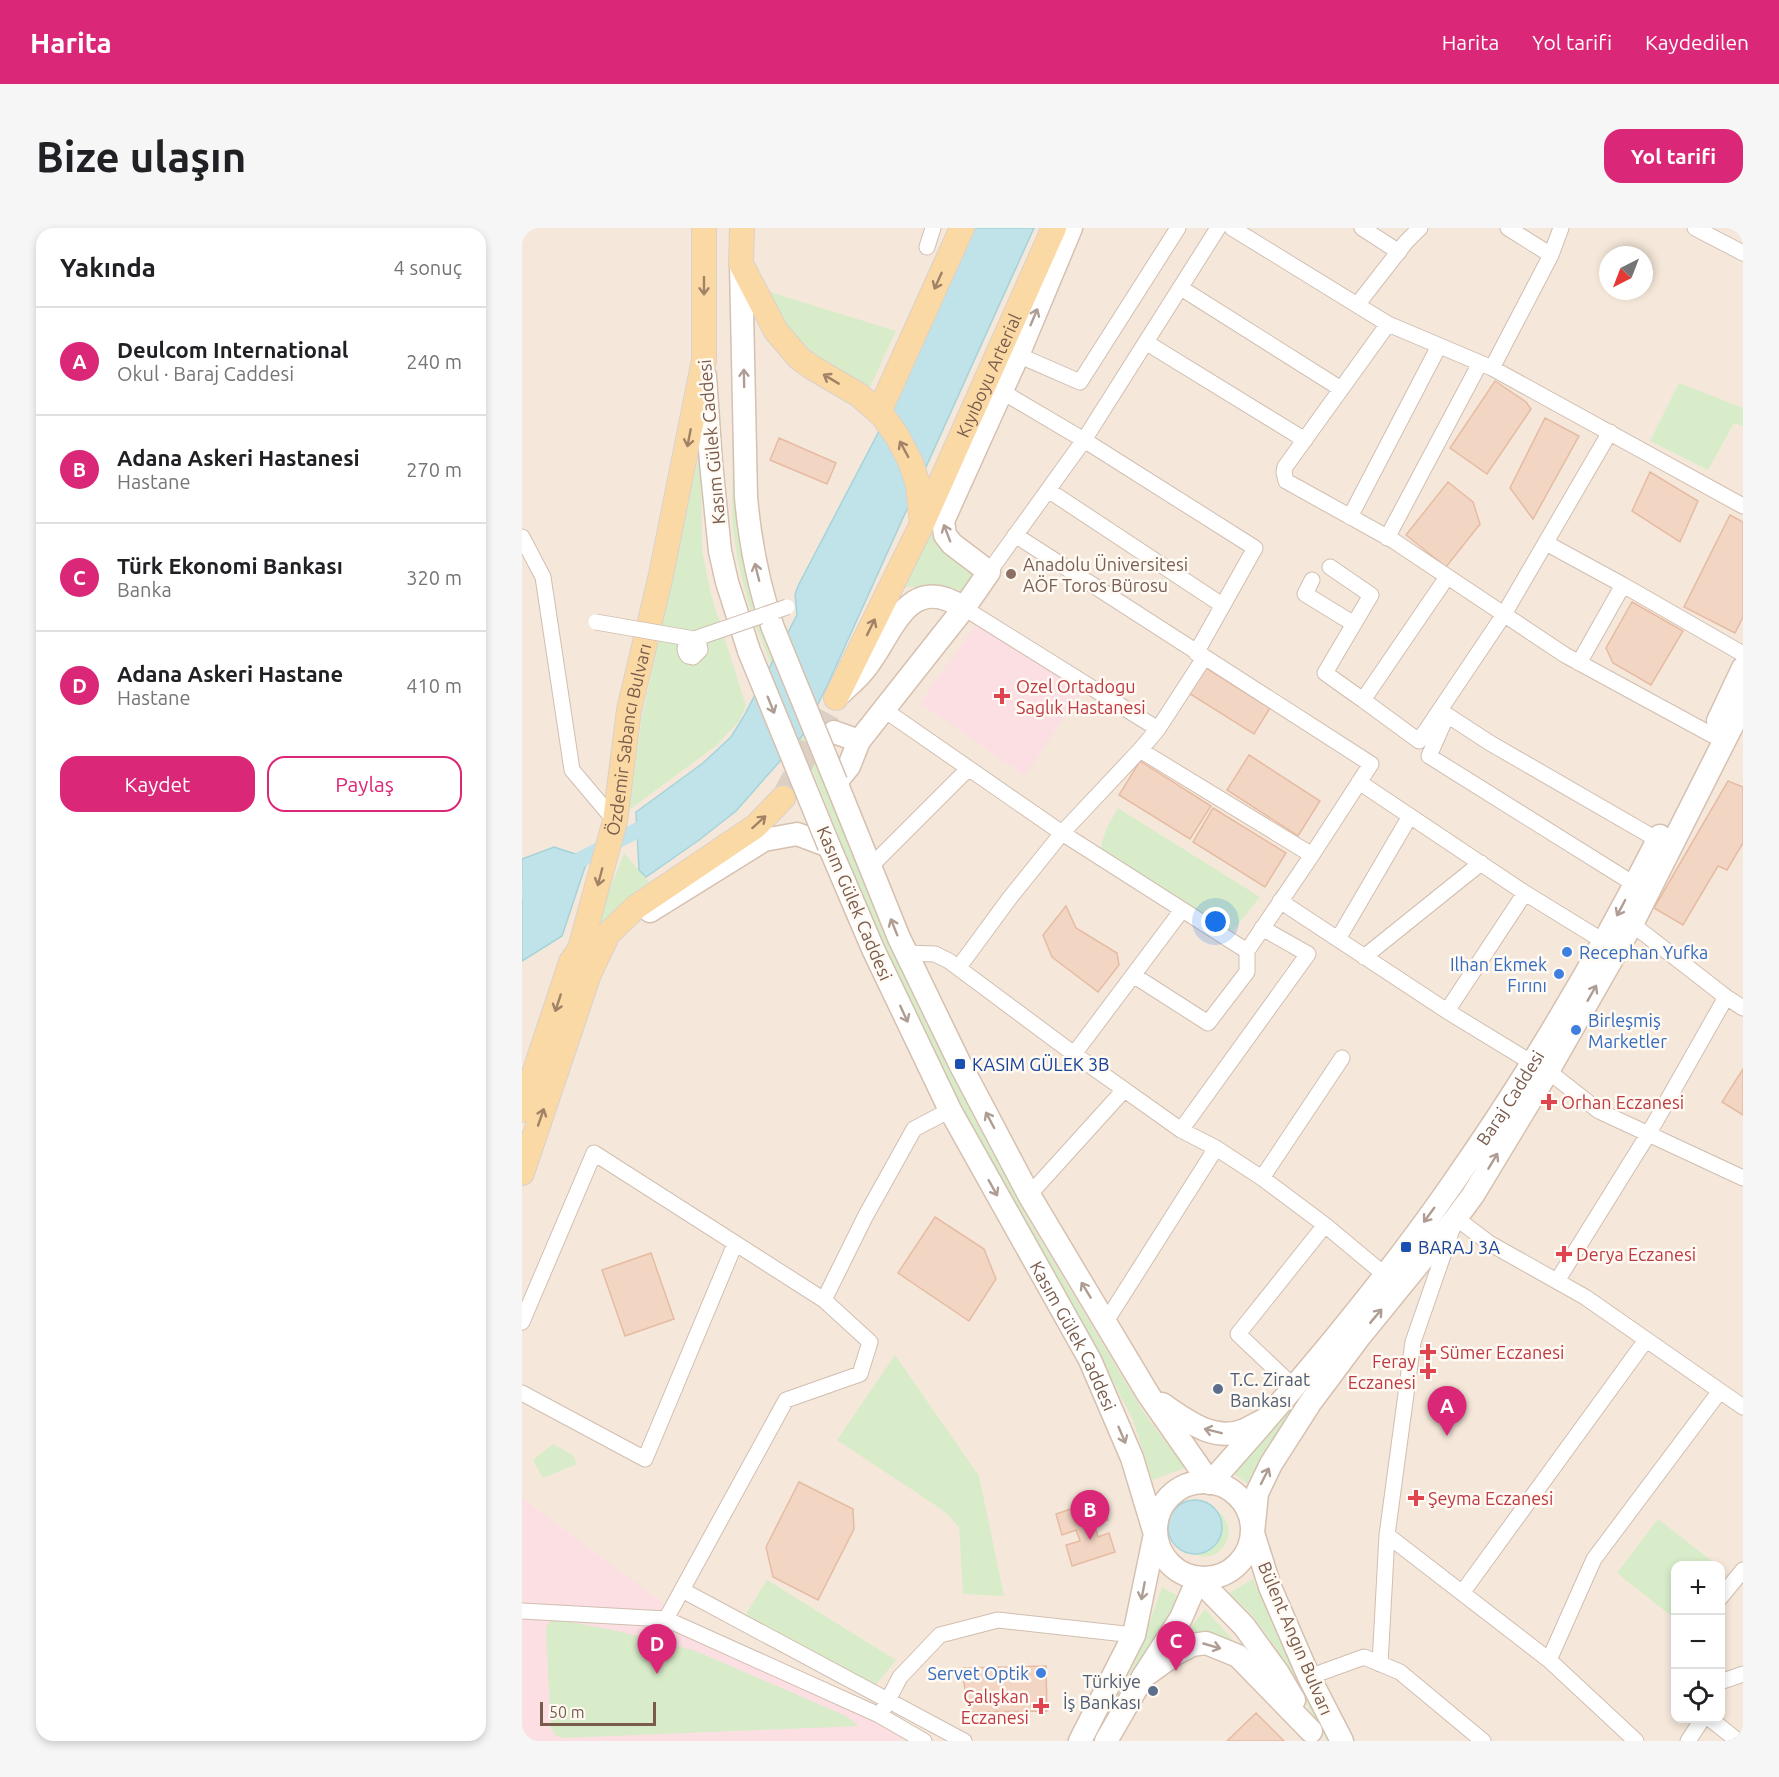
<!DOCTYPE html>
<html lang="tr">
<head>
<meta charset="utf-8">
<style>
	:root { --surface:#fff; --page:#f6f6f6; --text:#202124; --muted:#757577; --line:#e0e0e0; --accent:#db2777 }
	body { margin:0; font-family:Ubuntu,sans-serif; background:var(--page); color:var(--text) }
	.controls { position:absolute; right:18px; bottom:18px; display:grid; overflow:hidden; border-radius:12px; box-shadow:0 3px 9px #0003 }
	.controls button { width:54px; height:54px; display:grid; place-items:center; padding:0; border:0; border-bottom:2px solid var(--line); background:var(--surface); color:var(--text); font:30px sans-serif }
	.compass { position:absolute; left:1077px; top:18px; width:54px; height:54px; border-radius:50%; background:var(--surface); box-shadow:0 3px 9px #0003; rotate:222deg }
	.scale { position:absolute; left:18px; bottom:15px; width:116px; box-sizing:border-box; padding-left:6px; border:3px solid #7a5c4d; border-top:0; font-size:16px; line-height:21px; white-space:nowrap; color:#7a5c4d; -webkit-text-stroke:4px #fffaf3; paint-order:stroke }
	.you { position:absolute; left:694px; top:694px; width:21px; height:21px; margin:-15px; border:4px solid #fff; border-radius:50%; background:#1a73e8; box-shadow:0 0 0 9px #1a73e833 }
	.badge { display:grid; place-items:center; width:39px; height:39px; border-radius:50%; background:var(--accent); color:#fff; font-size:20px; font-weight:700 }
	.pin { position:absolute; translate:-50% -50px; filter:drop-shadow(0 2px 3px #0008) }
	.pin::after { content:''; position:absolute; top:32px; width:21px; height:18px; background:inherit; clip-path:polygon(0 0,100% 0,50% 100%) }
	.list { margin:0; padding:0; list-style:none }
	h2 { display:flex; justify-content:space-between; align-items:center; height:78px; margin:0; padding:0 24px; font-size:26px }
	h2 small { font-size:20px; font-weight:400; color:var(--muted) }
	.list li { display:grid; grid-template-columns:39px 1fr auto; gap:18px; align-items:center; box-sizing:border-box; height:108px; padding:0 24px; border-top:2px solid var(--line) }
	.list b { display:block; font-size:22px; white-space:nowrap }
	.list p { margin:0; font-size:20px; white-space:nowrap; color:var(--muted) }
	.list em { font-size:20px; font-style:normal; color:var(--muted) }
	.actions { display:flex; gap:12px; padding:18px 24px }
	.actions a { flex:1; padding:14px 0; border:2px solid var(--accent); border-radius:18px; text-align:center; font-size:21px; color:var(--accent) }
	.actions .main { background:var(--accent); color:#fff }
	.icon { flex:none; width:33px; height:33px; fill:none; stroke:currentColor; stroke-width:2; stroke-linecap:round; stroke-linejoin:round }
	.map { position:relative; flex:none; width:1221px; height:1513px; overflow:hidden; border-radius:18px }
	header { display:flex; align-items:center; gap:36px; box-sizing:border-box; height:84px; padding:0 30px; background:var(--accent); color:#fff }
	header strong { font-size:28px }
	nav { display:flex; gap:33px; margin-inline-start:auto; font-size:21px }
	.intro { display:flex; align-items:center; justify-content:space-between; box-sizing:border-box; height:144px; padding:0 36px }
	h1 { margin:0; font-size:42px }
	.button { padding:15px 27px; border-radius:18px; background:var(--accent); color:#fff; font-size:21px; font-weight:700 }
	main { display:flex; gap:36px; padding:0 36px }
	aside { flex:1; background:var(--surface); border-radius:18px; box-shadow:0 3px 9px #0003 }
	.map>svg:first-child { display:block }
	.residential { fill:#f5e8da; fill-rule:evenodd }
	.medical { fill:#fbdfe3 }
	.green { fill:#d8ecc9 }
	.water { fill:#bfe3e8; stroke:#a5d3da; stroke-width:1.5 }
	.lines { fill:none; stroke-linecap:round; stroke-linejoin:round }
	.canal { stroke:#bfe3e8; stroke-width:16 }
	.building { fill:#f3d5c3; stroke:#e6bba3; stroke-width:1.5 }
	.primary-tunnel { stroke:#dcd0c4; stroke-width:24; stroke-dasharray:24 12; stroke-linecap:butt }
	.street-casing { stroke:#d1beb0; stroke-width:17 }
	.secondary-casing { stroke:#d6c0b0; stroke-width:25 }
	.primary-casing { stroke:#dad1cd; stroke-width:26 }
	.street { stroke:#fff; stroke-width:15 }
	.secondary { stroke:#fff; stroke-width:22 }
	.primary { stroke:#fbd9a5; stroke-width:24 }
	.street-bridge-casing { stroke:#d1beb0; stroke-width:17; stroke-linecap:butt }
	.secondary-bridge-casing { stroke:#d6c0b0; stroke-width:25; stroke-linecap:butt }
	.street-bridge { stroke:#fff; stroke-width:15 }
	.secondary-bridge { stroke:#fff; stroke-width:22 }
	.oneway { stroke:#a18267 }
	.oneway2 { stroke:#af9d94 }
	.education-dot { fill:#8d6e63; stroke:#fffaf3; stroke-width:2 }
	.health-dot { fill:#e0444e; stroke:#fffaf3; stroke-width:2 }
	.shop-dot { fill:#3f7fe0; stroke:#fffaf3; stroke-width:2 }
	.transit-dot { fill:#1a4fb4; stroke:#fffaf3; stroke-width:2 }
	.service-dot { fill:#5c6f8a; stroke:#fffaf3; stroke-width:2 }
	.labels { text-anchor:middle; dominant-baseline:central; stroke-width:5; stroke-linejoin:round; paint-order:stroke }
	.street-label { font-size:18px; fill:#7a5c4d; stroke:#fffaf3 }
	.education-label { font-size:18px; fill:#785e54; stroke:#fffaf3; text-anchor:start }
	.health-label { font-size:18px; fill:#be3a42; stroke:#fffaf3; text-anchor:start }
	.shop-label { font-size:18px; fill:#366cbe; stroke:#fffaf3; text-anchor:start }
	.transit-label { font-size:18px; fill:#164399; stroke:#fffaf3; text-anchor:start }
	.service-label { font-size:18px; fill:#4e5e75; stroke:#fffaf3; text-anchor:start }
</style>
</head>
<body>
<header>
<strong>Harita</strong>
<nav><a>Harita</a><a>Yol tarifi</a><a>Kaydedilen</a></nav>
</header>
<div class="intro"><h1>Bize ulaşın</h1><a class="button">Yol tarifi</a></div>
<main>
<aside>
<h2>Yakında<small>4 sonuç</small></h2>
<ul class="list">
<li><span class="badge">A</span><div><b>Deulcom International</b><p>Okul · Baraj Caddesi</p></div><em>240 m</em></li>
<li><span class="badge">B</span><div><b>Adana Askeri Hastanesi</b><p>Hastane</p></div><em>270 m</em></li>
<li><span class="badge">C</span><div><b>Türk Ekonomi Bankası</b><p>Banka</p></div><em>320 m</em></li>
<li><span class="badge">D</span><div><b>Adana Askeri Hastane</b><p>Hastane</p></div><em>410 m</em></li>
</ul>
<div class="actions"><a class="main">Kaydet</a><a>Paylaş</a></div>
</aside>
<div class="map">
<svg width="1221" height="1513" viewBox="0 0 1221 1513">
	<rect width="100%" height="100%" fill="#fdf6ec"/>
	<path class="residential" d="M0 0H1221V1513H0ZM1086 27H1122V63H1086ZM1154 1338H1198V1490H1154Z"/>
	<path class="medical" d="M457 392 561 461 503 548 398 475Z
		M0 1270 160 1389 378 1502 379 1513H0Z"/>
	<path class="green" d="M212 0 215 299 226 357 243 407 354 686 399 785 459 903 506 991 622 1185 663 1240 630 1252 611 1192 571 1115 500 996 393 787 348 688 236 404C223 366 213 330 210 289Z
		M248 64 374 103 347 161 288 133 255 88Z
		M1157 155 1221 180V198L1212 195 1186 242 1128 213Z
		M179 218 180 322 189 367 224 478 217 493 195 517 107 582 120 488Z
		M407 300 414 314 454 339 441 364 425 359H379Z
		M1221 456V463L1177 552 1104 689 1001 868 902 1017 821 1118 750 1216 726 1256 711 1245 775 1175 819 1117 901 1016 927 979 999 866 1067 752 1130 636Z
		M596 580 738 669 709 705 579 623C579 608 589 593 596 580Z
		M102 625 127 654 93 681 77 706 72 702Z
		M373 1127 457 1248 482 1368 441 1366 437 1299 425 1286 416 1279 315 1212Z
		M31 1216 51 1227 55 1236 21 1250 11 1232Z
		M684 1278C729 1291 699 1349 663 1321Z
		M1136 1291 1195 1337 1154 1338 1153 1391 1095 1345Z
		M731 1351 760 1418 810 1513H805L754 1420 730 1387 707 1365Z
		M245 1352 374 1432 351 1460 224 1386Z
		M640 1359 661 1371 578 1510 573 1508 611 1438 621 1414Z
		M683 1381 721 1423 651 1421Z
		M30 1392H37L91 1402 174 1423 324 1488 337 1498 41 1510 33 1507 29 1500 24 1403 25 1397Z"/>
	<path class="water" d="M448 0H512L306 456 280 508 214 583 177 612 124 649 117 642 114 584 181 535 209 509 222 488 275 387 273 366 276 358 355 207Z
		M32 619 59 628 64 636 40 708 0 733V631Z
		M646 1299a27 27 0 1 1 54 0a27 27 0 1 1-54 0Z"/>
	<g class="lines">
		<path class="canal" d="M0 662 135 592"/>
	</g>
	<path class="building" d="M973 153 1004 174 1009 181 965 246 928 220Z
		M1023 190 1057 208 1011 291 988 260Z
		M257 210 314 235 305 256 248 232Z
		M1128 244 1176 273 1158 314 1110 283Z
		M926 254 951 274 958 296 924 339 884 307Z
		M1208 287 1221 294V389L1213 405 1162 379Z
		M1110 374 1161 403 1129 457 1091 435 1084 420Z
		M681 438 748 480 732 506 665 464Z
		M727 527 798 573 776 608 705 562Z
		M618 533 689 578 668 611 597 567Z
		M1206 553 1221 559V615L1205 642 1196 638 1161 697 1132 680Z
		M691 580 764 625 743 659 671 614Z
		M544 678 554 700 595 725 597 737 576 764 530 729 521 707Z
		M1221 841V887L1200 874Z
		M413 989 462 1021 474 1051 447 1093 376 1045Z
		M129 1025 152 1091 103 1108 80 1042Z
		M277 1254 331 1281 332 1301 296 1372 251 1349 244 1319Z
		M579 1271 586 1292 572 1296 576 1309 587 1305 593 1324 550 1338 544 1317 558 1313 554 1302 540 1307 534 1286Z
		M524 1438 525 1483 446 1484 440 1440Z
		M734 1485 762 1513H705Z"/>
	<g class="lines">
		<path class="primary-tunnel" d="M261 570 314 470"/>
		<g class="street-casing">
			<path id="street" d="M710 0 866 96 970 140 1221 278
				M840 0 877 24
				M986 0 1029 27
				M1173 0 1221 25
				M405 19 411 0
				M659 60 819 161
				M835 77 884 14 898 0
				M866 96 763 239 762 244 764 253 872 313 1043 427 1190 507
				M625 115 783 212
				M496 127 558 154 656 0
				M970 140 1029 27 1039 0
				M479 163 562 212 733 320 674 425
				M526 262 700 377
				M828 289 917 118
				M493 307 849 536 790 627 725 723V744L686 795 611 747
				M0 309 21 349 50 542 93 593
				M865 310 958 135
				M1024 315 1101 357 1221 426
				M808 339 849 367 803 445 841 472
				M467 344 562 212 696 0
				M925 349 841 472 897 513 981 388 1088 204
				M790 352 783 366 832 396
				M442 380 636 501
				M1057 435 1101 357
				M361 481 540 605 725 723
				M618 522 790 627
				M837 554 1003 665 1081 713
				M348 639 446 541
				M1112 656 907 528 925 487 968 515 1136 612
				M758 673 925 783 1010 835
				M1110 696 1204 769 1221 780
				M816 711 888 588
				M384 725 413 726 427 733 552 826 659 902 694 920 740 950 803 997 863 1047
				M842 729 959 635
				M437 739 487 671 540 605 618 522 636 501 682 430
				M925 783 1003 665
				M552 826 660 682
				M1026 843 1077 883 1221 950
				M659 902 786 726 740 700
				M740 950 820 830
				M507 967 602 862
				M1035 1053 1127 905 1204 769
				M0 1094 72 925 302 1072
				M583 1095 694 920
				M772 1159 716 1106 803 997
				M0 1165 123 1231 213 1016
				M865 1307 1027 1432 1114 1513
				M160 1362 442 1513
				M940 1365 1124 1112
				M1198 1370 1221 1342
				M0 1383 144 1391 357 1487 402 1513
				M144 1391 264 1172 338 1146 348 1114 302 1072 343 989 392 901 428 882
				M1027 1432 1072 1331 1198 1163
				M858 1436 865 1307 891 1114 934 990 967 1015 1063 1069 1221 1179
				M787 1449 842 1429 878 1444 961 1513
				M1198 1454 1221 1446
				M362 1480 378 1449 418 1407 476 1392 612 1407
				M1187 1490 1216 1513
				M1166 1513 1181 1490"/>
		</g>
		<g class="secondary-casing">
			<g id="secondary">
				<path d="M549 0 496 127 421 293 423 307 430 316 467 344 442 380 337 513 327 538 314 554 377 710 438 836 507 967 626 1166 688 1255"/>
				<path d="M219 36 224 269C228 315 236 356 251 400"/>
				<path d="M183 148 189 235 198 323 205 354 227 423"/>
				<path d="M319 465C327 457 336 450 342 442 371 407 384 342 442 380"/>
				<path d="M1196 493 1221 440"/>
				<path d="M312 504 337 513"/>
				<path id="s1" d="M128 683 242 612 275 606 307 618 351 721 428 882 568 1132 610 1230 633 1306 612 1407 558 1513"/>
				<path d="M640 1176C664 1192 692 1215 723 1202 729 1199 734 1196 740 1193"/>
				<circle cx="682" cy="1302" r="48"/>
				<path id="s2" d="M688 1255C773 1160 859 1059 931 955 1008 845 1077 728 1138 608"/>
				<path d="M676 1351 722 1398 756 1445 772 1472"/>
				<path d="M621 1449 653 1426 670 1417 684 1415 716 1428 789 1503"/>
				<path d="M584 1513 621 1449 659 1390 676 1351"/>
				<path d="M820 1513 787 1449 748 1359 731 1305 735 1265 749 1236 788 1175 838 1108 934 990 951 967 1026 843 1110 696 1221 476"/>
			</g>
		</g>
		<g class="primary-casing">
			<g id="primary">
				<path d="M220 0 219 36 254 103 277 130 291 140 337 167 361 188 375 208 389 235 396 257 400 296"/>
				<path d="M357 184 440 0"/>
				<path id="s3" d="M314 470 400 296 532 0"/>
				<path id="s4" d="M0 882 49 734 58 721 93 593 107 482 139 347 182 132V0"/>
				<path d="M0 945 67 746 86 706 114 679 234 598 261 570"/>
			</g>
		</g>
		<use href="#street" class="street"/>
		<use href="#secondary" class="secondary"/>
		<use href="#primary" class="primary"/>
		<g class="street-bridge-casing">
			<path id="street-bridge" d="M74 394 172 411 177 417 178 422 171 429 166 428C160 420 164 414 172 411L265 379"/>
		</g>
		<g class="secondary-bridge-casing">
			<path id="secondary-bridge" d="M251 400 314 554
				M227 423 307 618"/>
		</g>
		<use href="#street-bridge" class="street-bridge"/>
		<use href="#secondary-bridge" class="secondary-bridge"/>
	</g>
	<defs><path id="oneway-shaft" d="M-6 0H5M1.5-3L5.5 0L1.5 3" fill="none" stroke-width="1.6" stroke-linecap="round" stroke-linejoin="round" transform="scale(1.5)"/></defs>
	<g class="oneway">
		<use href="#oneway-shaft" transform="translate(416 53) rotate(114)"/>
		<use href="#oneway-shaft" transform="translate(182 58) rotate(90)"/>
		<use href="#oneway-shaft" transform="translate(309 151) rotate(-149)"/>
		<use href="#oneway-shaft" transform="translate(167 210) rotate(101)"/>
		<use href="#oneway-shaft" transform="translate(382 221) rotate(-118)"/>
		<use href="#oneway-shaft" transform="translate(349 399) rotate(-64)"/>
		<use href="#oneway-shaft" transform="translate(237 594) rotate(-42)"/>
		<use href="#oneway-shaft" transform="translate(78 649) rotate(105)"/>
		<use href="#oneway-shaft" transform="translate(36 775) rotate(108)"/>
		<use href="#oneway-shaft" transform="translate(19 889) rotate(-71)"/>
	</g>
	<g class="oneway2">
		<use href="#oneway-shaft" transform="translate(512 89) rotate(-67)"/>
		<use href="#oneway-shaft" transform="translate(222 150) rotate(-91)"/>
		<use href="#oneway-shaft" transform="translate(425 305) rotate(-111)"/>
		<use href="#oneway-shaft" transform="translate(235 344) rotate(-104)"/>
		<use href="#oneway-shaft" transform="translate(249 477) rotate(68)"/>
		<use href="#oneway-shaft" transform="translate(1099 680) rotate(118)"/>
		<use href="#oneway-shaft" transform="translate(372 699) rotate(-112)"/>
		<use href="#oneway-shaft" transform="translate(1070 765) rotate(-60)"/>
		<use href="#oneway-shaft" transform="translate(382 786) rotate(65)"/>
		<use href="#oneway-shaft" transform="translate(468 892) rotate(-118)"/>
		<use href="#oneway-shaft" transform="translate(971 933) rotate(-59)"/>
		<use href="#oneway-shaft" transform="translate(471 960) rotate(61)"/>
		<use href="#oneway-shaft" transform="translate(907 987) rotate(126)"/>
		<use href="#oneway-shaft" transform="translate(564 1062) rotate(-121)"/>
		<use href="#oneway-shaft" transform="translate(854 1088) rotate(-50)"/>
		<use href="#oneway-shaft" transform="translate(691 1203) rotate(-166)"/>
		<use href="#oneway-shaft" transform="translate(600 1207) rotate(67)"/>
		<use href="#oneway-shaft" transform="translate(743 1248) rotate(-63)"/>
		<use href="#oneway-shaft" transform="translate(621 1363) rotate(101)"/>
		<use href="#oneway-shaft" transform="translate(690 1418) rotate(16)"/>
	</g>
	<circle class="education-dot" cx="489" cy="346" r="6"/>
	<g class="health-dot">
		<path d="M477 459h6v6h6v6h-6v6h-6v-6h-6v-6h6z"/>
		<path d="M1024 865h6v6h6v6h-6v6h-6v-6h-6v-6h6z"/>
		<path d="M1039 1017h6v6h6v6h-6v6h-6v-6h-6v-6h6z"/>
		<path d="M903 1115h6v6h6v6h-6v6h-6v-6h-6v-6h6z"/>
		<path d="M903 1134h6v6h6v6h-6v6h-6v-6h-6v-6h6z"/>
		<path d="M891 1261h6v6h6v6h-6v6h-6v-6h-6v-6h6z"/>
		<path d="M516 1469h6v6h6v6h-6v6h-6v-6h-6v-6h6z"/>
	</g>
	<g class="shop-dot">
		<circle cx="1045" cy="724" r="6"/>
		<circle cx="1037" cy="746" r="6"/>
		<circle cx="1054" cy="802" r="6"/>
		<circle cx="519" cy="1445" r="6"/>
	</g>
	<g class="transit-dot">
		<rect x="432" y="830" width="12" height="12" rx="3"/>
		<rect x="878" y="1013" width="12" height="12" rx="3"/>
	</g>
	<g class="service-dot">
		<circle cx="696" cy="1161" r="6"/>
		<circle cx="631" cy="1463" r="6"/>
	</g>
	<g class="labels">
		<g class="street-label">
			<text stroke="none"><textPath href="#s3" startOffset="357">Kıyıboyu Arterial</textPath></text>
			<text transform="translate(189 214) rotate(-95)">Kasım Gülek Caddesi</text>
			<text stroke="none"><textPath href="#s4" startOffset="387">Özdemir Sabancı Bulvarı</textPath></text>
			<text transform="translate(333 675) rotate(67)">Kasım Gülek Caddesi</text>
			<text stroke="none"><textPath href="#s2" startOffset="489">Baraj Caddesi</textPath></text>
			<text stroke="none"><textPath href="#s1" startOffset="750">Kasım Gülek Caddesi</textPath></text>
			<text transform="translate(774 1410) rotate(67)">Bülent Angın Bulvarı</text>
		</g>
		<g class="education-label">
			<text x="501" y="336">Anadolu Üniversitesi<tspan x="501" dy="21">AÖF Toros Bürosu</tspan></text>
		</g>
		<g class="health-label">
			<text x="494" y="458">Ozel Ortadogu<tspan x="494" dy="21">Saglık Hastanesi</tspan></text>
			<text x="1039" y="874">Orhan Eczanesi</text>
			<text x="1054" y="1026">Derya Eczanesi</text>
			<text x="918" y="1124">Sümer Eczanesi</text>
			<text x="894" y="1133" text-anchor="end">Feray<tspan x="894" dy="21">Eczanesi</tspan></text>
			<text x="906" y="1270">Şeyma Eczanesi</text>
			<text x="507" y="1468" text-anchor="end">Çalışkan<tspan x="507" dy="21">Eczanesi</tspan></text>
		</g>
		<g class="shop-label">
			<text x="1057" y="724">Recephan Yufka</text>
			<text x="1025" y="736" text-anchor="end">Ilhan Ekmek<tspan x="1025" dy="21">Fırını</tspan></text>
			<text x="1066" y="792">Birleşmiş<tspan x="1066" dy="21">Marketler</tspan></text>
			<text x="507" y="1445" text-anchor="end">Servet Optik</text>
		</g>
		<g class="transit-label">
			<text x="450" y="836">KASIM GÜLEK 3B</text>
			<text x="896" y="1019">BARAJ 3A</text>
		</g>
		<g class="service-label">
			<text x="708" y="1151">T.C. Ziraat<tspan x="708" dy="21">Bankası</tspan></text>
			<text x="619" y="1453" text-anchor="end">Türkiye<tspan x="619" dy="21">İş Bankası</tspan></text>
		</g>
	</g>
</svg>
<div class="controls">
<button>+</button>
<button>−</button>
<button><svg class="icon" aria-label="locate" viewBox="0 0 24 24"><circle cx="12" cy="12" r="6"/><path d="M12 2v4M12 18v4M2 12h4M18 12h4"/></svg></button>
</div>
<svg class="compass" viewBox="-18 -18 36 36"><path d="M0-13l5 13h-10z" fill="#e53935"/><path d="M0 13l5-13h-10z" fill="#757577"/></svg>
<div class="scale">50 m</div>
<div class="you"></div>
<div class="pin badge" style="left:925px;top:1208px">A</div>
<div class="pin badge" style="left:568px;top:1312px">B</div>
<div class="pin badge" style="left:654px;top:1443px">C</div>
<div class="pin badge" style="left:135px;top:1446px">D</div>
</div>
</main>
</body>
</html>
